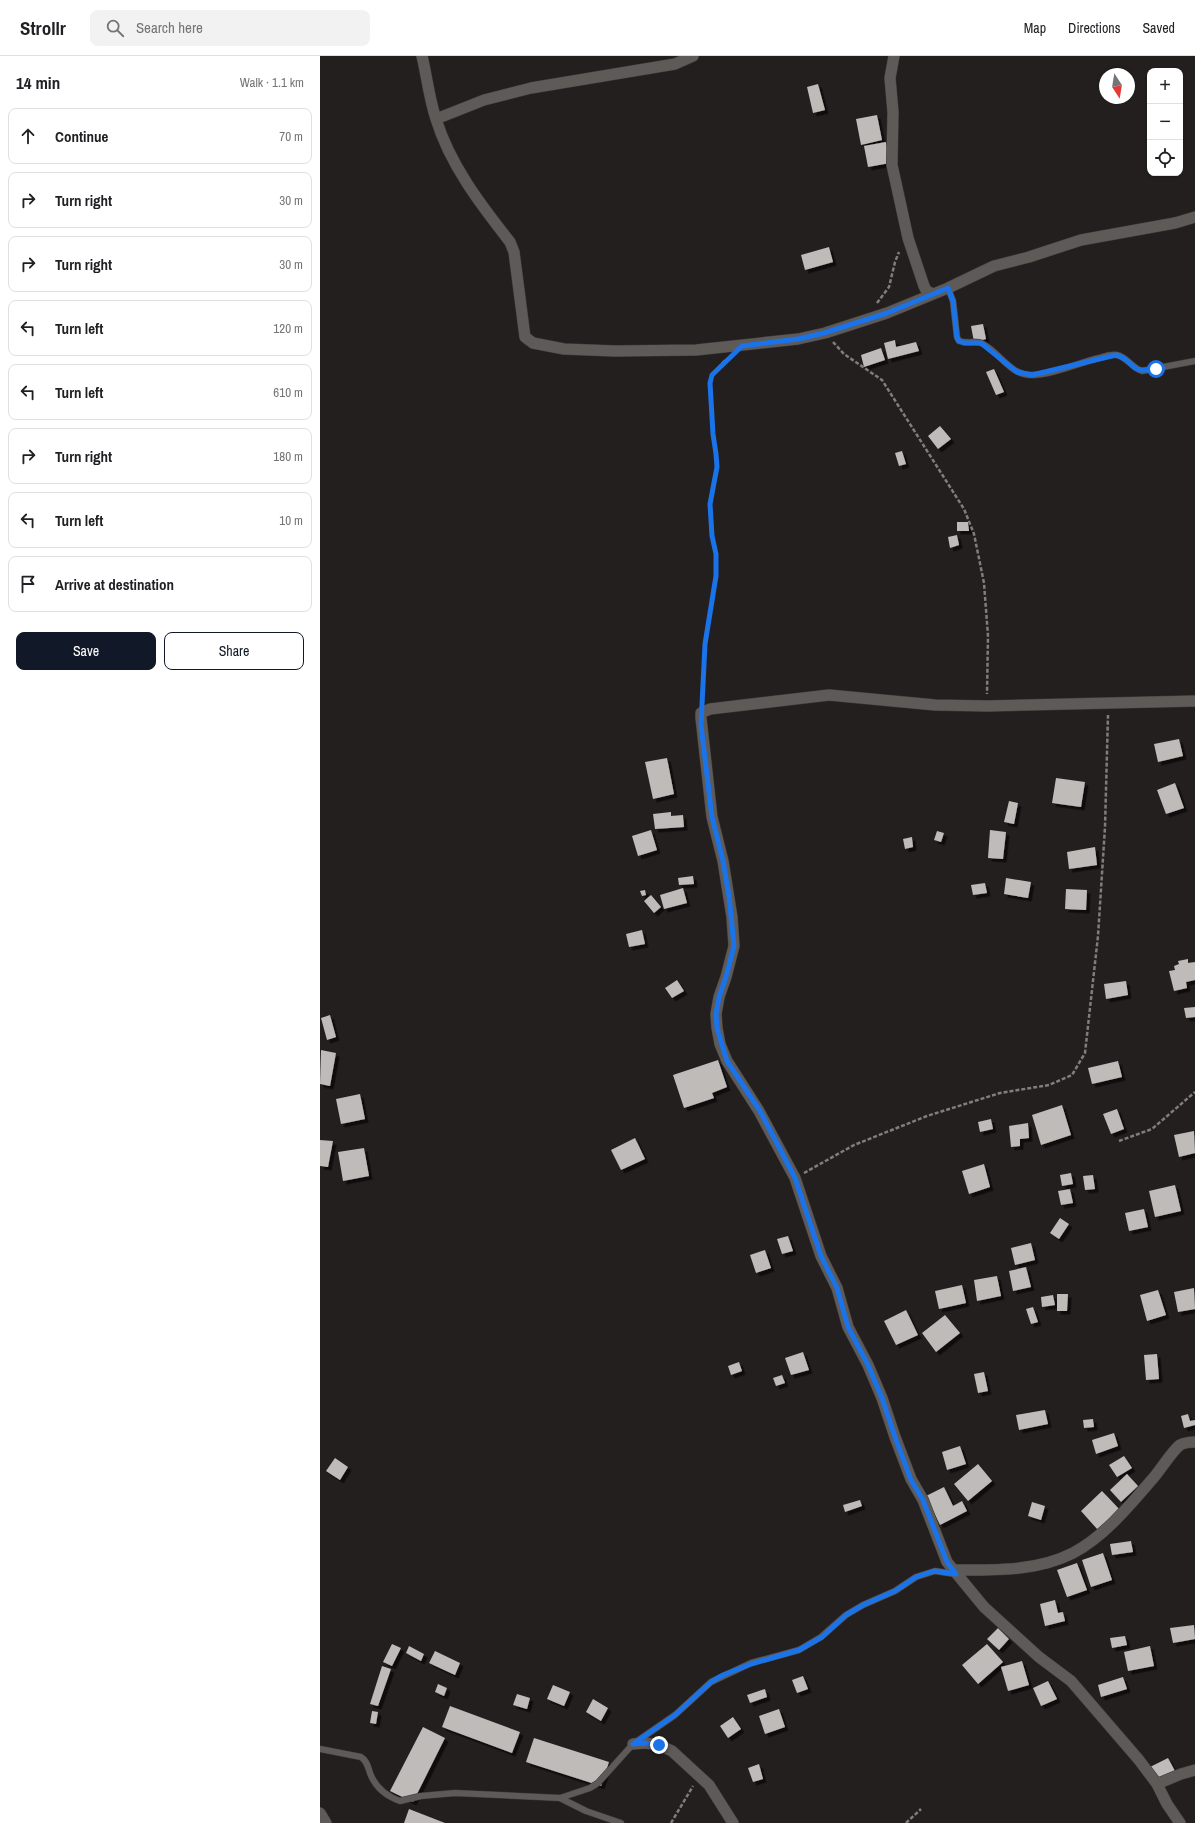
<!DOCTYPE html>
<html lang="en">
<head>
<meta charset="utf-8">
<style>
	:root { --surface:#fff; --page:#f2f2f2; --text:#202124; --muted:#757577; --line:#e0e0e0; --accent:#111827 }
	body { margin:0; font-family:"Archivo Narrow",sans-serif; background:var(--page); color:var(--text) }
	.controls { position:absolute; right:12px; top:12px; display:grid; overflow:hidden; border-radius:8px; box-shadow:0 1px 3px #0004 }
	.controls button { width:36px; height:36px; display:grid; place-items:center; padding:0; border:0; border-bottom:1px solid var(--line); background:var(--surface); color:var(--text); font:20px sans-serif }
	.compass { position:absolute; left:779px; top:12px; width:36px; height:36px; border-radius:50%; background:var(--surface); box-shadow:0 1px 3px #0004; rotate:168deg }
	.stop { position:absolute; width:12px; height:12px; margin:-9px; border:3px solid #1a73e8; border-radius:50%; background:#fff }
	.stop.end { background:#1a73e8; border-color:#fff; box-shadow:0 1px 4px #0008 }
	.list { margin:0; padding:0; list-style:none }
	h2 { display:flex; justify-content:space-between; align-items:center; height:52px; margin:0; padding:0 16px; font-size:17px }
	h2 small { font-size:13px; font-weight:400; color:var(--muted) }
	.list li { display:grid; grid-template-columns:26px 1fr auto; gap:12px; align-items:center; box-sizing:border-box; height:56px; margin:0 8px 8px; padding:0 8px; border:1px solid var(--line); border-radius:8px }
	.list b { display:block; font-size:15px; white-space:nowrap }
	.list em { font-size:13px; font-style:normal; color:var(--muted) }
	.actions { display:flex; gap:8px; padding:12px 16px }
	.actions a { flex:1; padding:9px 0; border:1px solid var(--accent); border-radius:8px; text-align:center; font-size:14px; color:var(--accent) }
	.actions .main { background:var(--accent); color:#fff }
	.icon { flex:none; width:22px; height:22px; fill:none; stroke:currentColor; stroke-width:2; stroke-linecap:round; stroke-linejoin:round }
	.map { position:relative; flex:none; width:875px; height:1767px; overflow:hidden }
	header { display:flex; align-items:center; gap:24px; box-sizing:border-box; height:56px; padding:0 20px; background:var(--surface); border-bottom:1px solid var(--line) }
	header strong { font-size:19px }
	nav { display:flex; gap:22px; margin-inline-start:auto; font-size:14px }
	.search { width:280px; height:36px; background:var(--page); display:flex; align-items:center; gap:10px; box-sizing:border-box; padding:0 14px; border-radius:8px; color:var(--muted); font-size:15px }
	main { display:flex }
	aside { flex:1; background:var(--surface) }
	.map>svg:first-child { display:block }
	.building { fill:#bfbbb9; filter:url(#shadow) }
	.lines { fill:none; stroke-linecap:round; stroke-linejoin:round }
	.service-casing { stroke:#3d3a39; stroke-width:7 }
	.minor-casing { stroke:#3d3a39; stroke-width:12 }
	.path { stroke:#807d7c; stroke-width:2.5; stroke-dasharray:4 2; stroke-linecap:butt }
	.service { stroke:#5e5a58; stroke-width:6 }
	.minor { stroke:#5e5a58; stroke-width:11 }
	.route { stroke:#1a73e8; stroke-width:5 }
</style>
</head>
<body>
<header>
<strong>Strollr</strong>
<div class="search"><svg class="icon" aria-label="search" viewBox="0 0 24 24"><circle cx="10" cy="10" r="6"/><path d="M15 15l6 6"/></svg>Search here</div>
<nav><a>Map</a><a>Directions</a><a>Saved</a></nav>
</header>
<main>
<aside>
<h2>14 min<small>Walk · 1.1 km</small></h2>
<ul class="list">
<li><svg class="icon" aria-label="ahead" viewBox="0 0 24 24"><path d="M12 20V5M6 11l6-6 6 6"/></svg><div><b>Continue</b></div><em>70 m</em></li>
<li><svg class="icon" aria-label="right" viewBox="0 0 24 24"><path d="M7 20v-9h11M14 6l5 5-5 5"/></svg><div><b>Turn right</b></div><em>30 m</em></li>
<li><svg class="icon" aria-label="right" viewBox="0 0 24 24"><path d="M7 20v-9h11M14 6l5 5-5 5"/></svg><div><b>Turn right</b></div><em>30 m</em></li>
<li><svg class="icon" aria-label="left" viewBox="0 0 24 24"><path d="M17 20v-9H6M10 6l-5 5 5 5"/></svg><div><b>Turn left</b></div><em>120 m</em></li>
<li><svg class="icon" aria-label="left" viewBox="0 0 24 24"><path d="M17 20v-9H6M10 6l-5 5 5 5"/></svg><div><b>Turn left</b></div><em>610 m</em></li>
<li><svg class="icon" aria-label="right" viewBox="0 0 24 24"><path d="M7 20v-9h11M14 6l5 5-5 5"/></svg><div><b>Turn right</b></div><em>180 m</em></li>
<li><svg class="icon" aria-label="left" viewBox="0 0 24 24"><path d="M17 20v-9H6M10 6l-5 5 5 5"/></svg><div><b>Turn left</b></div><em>10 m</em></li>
<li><svg class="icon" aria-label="arrive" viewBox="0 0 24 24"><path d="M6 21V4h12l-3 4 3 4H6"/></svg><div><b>Arrive at destination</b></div></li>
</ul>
<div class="actions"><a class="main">Save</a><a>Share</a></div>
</aside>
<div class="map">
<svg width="875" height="1767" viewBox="0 0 875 1767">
	<defs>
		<filter id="shadow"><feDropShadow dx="3.5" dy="3.5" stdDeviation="0" flood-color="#0009"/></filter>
	</defs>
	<rect width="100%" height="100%" fill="#231f1e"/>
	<path class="building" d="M498 28 505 54 493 57 487 31Z
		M557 59 562 84 541 89 536 63Z
		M566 86 570 107 548 111 544 90Z
		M509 191 513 206 485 214 481 199Z
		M663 268 666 283 654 286 651 270Z
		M575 284 576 291 596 286 599 295 568 303 564 287Z
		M561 292 565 304 544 311 541 299Z
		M674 313 684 336 676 339 666 316Z
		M620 370 631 383 618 393 608 380Z
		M582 395 586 408 579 410 575 397Z
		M637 466H648L649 475H637Z
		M637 479 639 489 630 492 628 481Z
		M859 683 863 700 838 706 834 688Z
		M347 702 354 738 333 743 325 706Z
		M736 722 765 726 761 751 732 747Z
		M855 727 864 752 846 758 837 734Z
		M689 745 698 747 694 768 684 766Z
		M351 756V760L363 759 364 771 335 773 333 758Z
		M331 774 337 794 318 800 312 780Z
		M670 774 686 776 683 803 668 802Z
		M617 775 624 777 621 786 614 784Z
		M592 781 593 791 585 793 583 783Z
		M775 791 777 809 749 813 747 796Z
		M373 820 374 828 359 829 358 822Z
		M686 822 711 826 708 842 684 838Z
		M665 827 667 837 653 839 651 829Z
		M363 832 367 847 344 853 340 839Z
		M746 833 767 834 766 854 745 853Z
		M325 834 326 839 322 840 320 835Z
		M331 839 341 851 334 857 324 845Z
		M322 874 325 888 309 891 306 878Z
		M868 903V907L875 906V924L866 926 867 932 854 935 849 915 855 914 854 910 859 908 858 905Z
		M357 924 364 935 352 942 345 932Z
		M806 925 808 939 786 943 784 928Z
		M875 951V961L866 962 864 952Z
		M10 959 16 981 7 984 1 962Z
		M1 994 16 997 10 1030 0 1028Z
		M398 1004 407 1031 392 1037 394 1042 364 1052 353 1019Z
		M798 1005 802 1021 772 1028 768 1012Z
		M40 1038 45 1063 21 1068 16 1043Z
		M742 1049 751 1079 721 1089 712 1059Z
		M797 1053 804 1073 791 1078 783 1058Z
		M671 1063 673 1073 660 1076 658 1066Z
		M708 1067 709 1082 700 1083V1090L691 1091 689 1070Z
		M874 1075 875 1097 859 1101 854 1079Z
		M315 1082 325 1103 301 1114 291 1094Z
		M0 1084 13 1085 8 1111 0 1110Z
		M44 1092 49 1120 23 1125 18 1096Z
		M664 1108 670 1131 649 1138 642 1115Z
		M751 1117 753 1128 742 1130 740 1119Z
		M773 1119 775 1133 765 1134 763 1120Z
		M855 1129 861 1155 835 1161 829 1135Z
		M750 1133 753 1147 741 1149 738 1135Z
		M824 1153 828 1171 809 1175 805 1157Z
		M740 1162 749 1168 739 1183 730 1177Z
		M468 1180 473 1195 462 1198 457 1183Z
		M711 1187 715 1204 695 1209 691 1192Z
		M445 1194 451 1212 436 1217 430 1199Z
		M706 1211 711 1231 693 1235 689 1215Z
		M677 1220 681 1240 657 1245 654 1224Z
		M642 1229 646 1247 619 1253 615 1235Z
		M874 1232 875 1253 858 1256 854 1236Z
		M838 1234 846 1259 827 1265 820 1239Z
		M737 1238H748L747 1255H737Z
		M733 1239 735 1249 722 1251 721 1241Z
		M713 1251 718 1266 711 1268 706 1253Z
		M586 1254 598 1279 576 1289 564 1265Z
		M625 1259 640 1277 616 1296 602 1277Z
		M483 1296 489 1314 471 1319 465 1302Z
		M837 1298 839 1323 826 1324 824 1299Z
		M419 1306 422 1315 411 1319 408 1310Z
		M664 1316 668 1335 658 1337 654 1318Z
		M462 1319 465 1327 456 1330 453 1322Z
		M725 1354 728 1368 699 1374 696 1359Z
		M868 1358 870 1365 875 1364V1369L864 1372 861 1360Z
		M773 1363 774 1371 764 1372 763 1364Z
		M794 1377 798 1390 776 1398 772 1384Z
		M640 1390 646 1408 627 1414 622 1396Z
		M804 1400 812 1412 797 1421 789 1409Z
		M15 1402 28 1411 20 1424 6 1415Z
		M658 1408 672 1425 648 1445 634 1428Z
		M807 1418 818 1430 801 1446 790 1434Z
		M624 1431 633 1450 642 1445 647 1455 620 1469 606 1440Z
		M782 1435 800 1454 778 1474 761 1455Z
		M540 1444 542 1450 525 1456 523 1449Z
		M712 1446 725 1450 721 1464 708 1460Z
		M811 1485 813 1496 792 1499 790 1488Z
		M783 1497 792 1524 771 1531 762 1504Z
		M757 1507 767 1534 747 1541 737 1514Z
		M735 1544 738 1557 743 1556 745 1565 725 1570 720 1548Z
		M874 1569 875 1583 853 1587 850 1572Z
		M678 1572 689 1583 679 1594 667 1583Z
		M805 1580 807 1589 792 1592 790 1582Z
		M72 1588 81 1592 72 1610 63 1606Z
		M667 1588 683 1606 658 1628 642 1609Z
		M89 1590 104 1598 101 1605 86 1597Z
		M830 1590 834 1610 808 1615 804 1596Z
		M115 1595 140 1607 135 1619 109 1607Z
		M702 1605 709 1629 688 1635 681 1611Z
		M62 1610 71 1613 58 1650 50 1648Z
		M483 1620 488 1633 477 1637 472 1624Z
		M803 1621 807 1633 781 1641 778 1629Z
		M728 1625 737 1643 721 1650 713 1632Z
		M118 1628 127 1632 124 1640 115 1636Z
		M233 1629 250 1636 244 1650 227 1643Z
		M445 1633 447 1641 430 1647 427 1639Z
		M197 1638 210 1642 207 1653 193 1649Z
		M273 1643 288 1652 281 1665 266 1656Z
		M130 1650 200 1676 192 1697 122 1671Z
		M459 1653 465 1671 445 1678 439 1660Z
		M52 1655 58 1656 56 1668 50 1667Z
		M413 1661 421 1673 408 1682 400 1670Z
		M103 1671 125 1682 93 1746 70 1735Z
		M214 1682 289 1706 281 1730 206 1706Z
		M848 1702 856 1717 838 1726 830 1711Z
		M439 1708 443 1723 433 1726 428 1712Z
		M89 1753 125 1767H84Z"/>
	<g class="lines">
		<g class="service-casing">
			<path id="service" d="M628 232 633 245 637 281 639 285C647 288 656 284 663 288 680 297 690 319 711 319 732 319 758 307 779 302 785 300 791 298 797 299 807 301 812 312 822 315L875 305
				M0 1693 41 1701C47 1705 48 1711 50 1717 55 1731 66 1740 80 1745L101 1740 135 1737 240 1742 270 1732 278 1727 313 1688 355 1659 391 1626 431 1607 479 1594 501 1581 526 1559 543 1549 575 1535 596 1521 615 1515 635 1518
				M240 1742 266 1755 301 1767"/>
		</g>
		<g class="minor-casing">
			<path id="minor" d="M102 0C107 21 109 42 116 63 130 109 161 149 190 186L194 196 205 281 213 287 244 293 295 295 376 294 478 283 505 277 567 257 628 232 674 210 709 201 761 184 855 167 875 161
				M574 0 570 22 573 56 572 109 588 182 604 230 606 234 612 238
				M116 63 164 44 211 32 355 8 373 0
				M633 1514C673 1514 716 1516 753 1497 785 1480 811 1448 835 1420 841 1413 853 1394 860 1389 864 1387 871 1386 875 1386
				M313 1688 325 1687 339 1689 352 1695 389 1729 413 1767
				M837 1728 861 1718 875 1714
				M0 1757 6 1767
				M860 1767 847 1748 837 1728 819 1704 751 1625 719 1601 664 1551 627 1506 603 1444 591 1423 575 1381 562 1342 548 1309 528 1271 517 1232 501 1200 475 1122 439 1055 407 1005 400 988 397 972 396 958 399 941 406 921 414 890 412 861 403 805 392 761 381 662V657L390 653 509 639 615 649 667 650 875 645"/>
		</g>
		<path class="path" d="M557 247 569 231 575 206 579 196
			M513 286 524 298 562 324 644 453 654 478 664 527 668 580 667 638
			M382 643 385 588 396 520V498L392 480 390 448 397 411 396 399 393 378 390 327 392 319 406 303
			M799 1085 832 1073 875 1036
			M484 1117 534 1089 607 1060 680 1037 729 1029 752 1019 765 997 778 880 785 771 788 659
			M351 1767 373 1730
			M586 1767 601 1753"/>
		<use href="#service" class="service"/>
		<use href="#minor" class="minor"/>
	</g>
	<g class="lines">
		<path class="route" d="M339 1689 324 1687 313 1688 355 1659 391 1626 403 1619 431 1608 479 1594 502 1581 526 1559 543 1549 575 1535 596 1521 614 1515 636 1518 627 1506 603 1444 591 1424 575 1381 562 1342 548 1309 528 1271 517 1232 501 1200 475 1122 440 1055 407 1005 397 972 396 958 399 941 406 921 414 890 409 840 403 805 392 761 381 669 385 588 396 520V498L392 480 390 448 397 411 396 398 393 378 390 327 392 319 422 290 478 283 504 277 567 257 628 232 633 245 637 282 639 285 644 287H661L697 316 712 319 796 299C817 305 806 318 836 313"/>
	</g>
</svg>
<div class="controls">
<button>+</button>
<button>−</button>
<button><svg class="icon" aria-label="locate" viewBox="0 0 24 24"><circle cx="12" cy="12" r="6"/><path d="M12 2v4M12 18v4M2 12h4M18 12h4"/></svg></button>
</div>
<svg class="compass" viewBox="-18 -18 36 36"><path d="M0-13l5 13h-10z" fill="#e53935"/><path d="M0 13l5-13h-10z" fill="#757577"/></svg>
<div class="stop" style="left:836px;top:313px"></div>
<div class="stop end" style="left:339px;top:1689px"></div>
</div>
</main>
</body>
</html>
